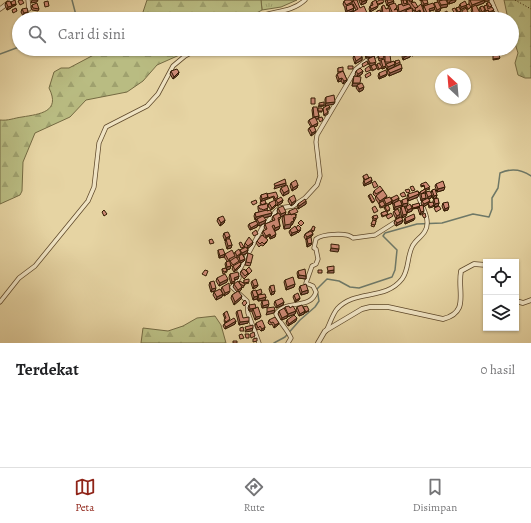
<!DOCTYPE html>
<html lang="id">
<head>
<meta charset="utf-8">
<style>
	:root { --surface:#fff; --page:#f6f6f6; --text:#202124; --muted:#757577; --line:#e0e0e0; --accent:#8f2418 }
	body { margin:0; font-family:Alegreya,serif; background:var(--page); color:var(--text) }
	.controls { position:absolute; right:12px; bottom:12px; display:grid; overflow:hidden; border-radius:0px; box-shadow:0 1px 3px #0004 }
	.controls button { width:36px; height:36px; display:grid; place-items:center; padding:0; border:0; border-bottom:1px solid var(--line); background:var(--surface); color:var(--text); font:20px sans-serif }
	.compass { position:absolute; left:435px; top:68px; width:36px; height:36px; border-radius:50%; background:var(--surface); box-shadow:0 1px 3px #0004; rotate:334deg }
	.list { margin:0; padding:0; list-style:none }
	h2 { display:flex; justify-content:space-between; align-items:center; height:52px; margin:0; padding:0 16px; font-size:17px }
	h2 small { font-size:13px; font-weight:400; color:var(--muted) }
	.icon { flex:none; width:22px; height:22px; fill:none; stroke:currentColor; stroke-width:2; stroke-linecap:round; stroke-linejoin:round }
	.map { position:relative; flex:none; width:531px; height:343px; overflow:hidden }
	.search { position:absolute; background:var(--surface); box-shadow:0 1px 3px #0004; left:12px; right:12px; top:12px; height:44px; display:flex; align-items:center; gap:10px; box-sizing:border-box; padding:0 14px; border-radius:22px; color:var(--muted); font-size:15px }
	.sheet { height:124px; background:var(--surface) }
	nav { display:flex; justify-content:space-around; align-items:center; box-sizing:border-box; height:56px; border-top:1px solid var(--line); background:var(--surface); font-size:11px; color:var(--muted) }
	nav a { display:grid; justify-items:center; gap:2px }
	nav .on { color:var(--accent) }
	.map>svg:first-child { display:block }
	.grass { fill:url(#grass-tufts); stroke:#746a42 }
	.forest { fill:url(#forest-firs); stroke:#746a42 }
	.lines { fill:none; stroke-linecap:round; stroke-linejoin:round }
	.stream { stroke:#6e7867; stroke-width:1.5 }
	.minor-casing { stroke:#5e482a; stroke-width:5 }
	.tertiary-casing { stroke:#5e482a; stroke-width:5.5 }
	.path { stroke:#301901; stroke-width:1; stroke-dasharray:1 2; stroke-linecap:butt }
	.minor { stroke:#efe3c3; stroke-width:3.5 }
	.tertiary { stroke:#efe3c3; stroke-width:4 }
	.wall { fill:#b37866; stroke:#301901; fill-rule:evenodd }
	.shaded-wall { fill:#926153; stroke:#301901 }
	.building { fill:#d08b77; stroke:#301901 }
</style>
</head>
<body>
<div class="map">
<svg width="531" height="343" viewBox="0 0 531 343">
	<defs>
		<pattern id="grass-tufts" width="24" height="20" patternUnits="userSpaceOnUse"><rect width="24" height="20" fill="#b9bc82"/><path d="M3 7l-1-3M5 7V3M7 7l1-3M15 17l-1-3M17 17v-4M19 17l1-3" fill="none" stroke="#9fa16e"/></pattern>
		<pattern id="forest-firs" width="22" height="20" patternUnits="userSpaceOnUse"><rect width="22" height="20" fill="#b9bc82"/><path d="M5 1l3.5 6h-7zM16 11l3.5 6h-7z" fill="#9fa16e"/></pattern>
	</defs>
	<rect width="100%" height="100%" fill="#e6d4a3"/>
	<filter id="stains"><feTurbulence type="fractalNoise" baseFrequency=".005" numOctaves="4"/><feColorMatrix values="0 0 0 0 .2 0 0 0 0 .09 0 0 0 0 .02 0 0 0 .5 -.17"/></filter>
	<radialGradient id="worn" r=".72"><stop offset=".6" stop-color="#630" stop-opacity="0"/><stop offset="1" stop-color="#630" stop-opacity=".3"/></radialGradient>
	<path class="grass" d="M261 0H297L281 7 262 10Z"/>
	<path class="forest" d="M147 0H261L262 10 246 19H138L143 12Z
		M504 0H531V78H525L518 75 515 63 518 53 512 34V19H508Z
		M105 49H193L157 65 143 81 127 92 86 100 70 117 35 133 23 162 22 191 20 195 0 204V120C8 121 14 118 22 117 40 114 61 112 49 88L54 72 61 68H69Z
		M215 316 221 325 226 343H141L143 328 168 331 183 326 197 318Z"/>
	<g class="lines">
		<path class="stream" d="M72 0 77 19
			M0 54 19 47
			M274 343 285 337 300 320 315 307 319 301 317 289 327 279 339 281 350 287 359 288 392 277 395 270 397 250 383 236 385 233 417 224 442 223 473 214 489 217 492 209V198L498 188 500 173C511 168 521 169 531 176"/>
		<g class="minor-casing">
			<path id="minor" d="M28 0 29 9
				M491 0 499 19
				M0 9 12 0
				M254 19C271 10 290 14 305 0
				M0 302 19 278 35 266 88 201 94 187 99 143 106 127 147 106 158 94 173 66 185 56 198 49
				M326 331C330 324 332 315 337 309 355 289 385 301 402 279 409 270 407 257 412 247 415 240 422 237 425 231 432 220 420 203 417 193
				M259 343 248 313 247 301 232 287 239 278V271L262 228 276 211 280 208 293 206 305 198 317 185 320 176 316 142 317 135 356 69 367 60 390 49
				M288 343 291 338C287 329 280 323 276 314 285 299 311 310 316 292L313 286 306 283 312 266 316 264 318 259 316 249 314 248 316 239C322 234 347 232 353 238L375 235 397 221"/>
		</g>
		<g class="tertiary-casing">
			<path id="tertiary" d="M516 301 523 303 531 300
				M318 343 325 331 362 309 370 307H388L443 319C470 312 457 292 461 271L474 264 486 265"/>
		</g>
		<path class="path" d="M515 0 531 9"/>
		<use href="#minor" class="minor"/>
		<use href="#tertiary" class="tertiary"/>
	</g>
	<path class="wall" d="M353 0 360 8 366 15 360 18 359 15 354 19H352L350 16 351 13 356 10 353 4 354 8 353 11 346 13 345 9V8L343 4 344 1 351 4H352V3Z
		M359 0H367L366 3 361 5 359 1Z
		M385 0H393L387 6Z
		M401 0H406L407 3V5L408 4 407 0H412L413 1 412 3 418 7 424 12 423 14 426 19H421L420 16 421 15H420L419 13 415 14 414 11V10V11L412 8 413 15 412 17 408 19 404 18H402L401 15 402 14 407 16 405 13 406 12 399 14V19H392V17L391 14 392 17 391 19H384L383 17H382L381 9 382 6 386 9 388 8 389 5 397 7 396 9 398 10V5L402 4Z
		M420 0H427V5H434V3L438 2 437 0H446L448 4 447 7 441 8 440 11 436 12 434 8V10L430 11V14L437 18 436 19H427L426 17 427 15 426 16 423 9 424 7H423L421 2 422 0 420 1Z
		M447 0H456L455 2 449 4Z
		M469 0H489V1L485 2V1L484 3 476 6 483 19H466L467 17 472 13 471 10 472 8H471V7L470 8 467 10 466 7 461 10V12L458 14 456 9V8L459 7 460 4 467 5 469 4Z
		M6 2H11L16 4V5L12 7 11 8 7 10 5 5Z
		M372 2H376L383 3 378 5 377 8 370 12 369 9 370 6H371V4Z
		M487 3 492 6 491 7 494 10 493 11 489 13 495 15 490 18V17V18L487 19H485L483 15 484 12 485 11V10L481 13 479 9 480 7 484 8V6L487 5 486 4Z
		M32 5 39 9 38 11 32 10 31 7Z
		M22 9 28 12V14L23 16 21 12Z
		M377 11 382 19H378L376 14Z
		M441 14 449 19H441L440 16Z
		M353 49H358L357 54 362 57V60L355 64 353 58 354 55 352 51Z
		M390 49 395 51V49H407V51L403 53 402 51V53L398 54 395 52 394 53 390 54 389 51Z
		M411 49 420 50 419 53 412 56 411 54 410 57 403 60 402 57 403 54 410 52Z
		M423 49H432L431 50 424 54 423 51Z
		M366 52 375 55 374 57 376 69 372 71 370 67 372 66 369 65 368 62V59L372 58H366L365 55Z
		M385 55 391 62H395V61L400 62V64L396 66 395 64 394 67 387 70 386 67 385 68 382 69 381 68 378 70 376 66 377 64 380 65V60L379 61 378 57V56L384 57Z
		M338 68 343 71 347 80 346 82 343 84 341 81 338 82 336 76 338 73Z
		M402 68 401 71 389 76 387 72 388 70Z
		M171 71 179 72 178 75 173 79 170 74Z
		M356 71H363L362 74 358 77 360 84 363 90 359 92 356 88 357 86H352L353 79 354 76 357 77 355 74Z
		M379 73 387 74 386 76 379 79 378 76Z
		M326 97 334 104 328 105 330 107 329 109 327 110 328 112V114L324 116 323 109V108L328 105 325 106V99Z
		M313 107 322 112H318L319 116 318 119H316L317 126 314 127 315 133 311 136 308 130 309 128 311 127 308 122 309 120 313 118 312 110Z
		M363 176 369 178 372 180 371 183 364 186 363 183 364 180 363 177Z
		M291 183 298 185 297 188 292 191 290 186Z
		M421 184 430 189 426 190V191L425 193V194L426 192 431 193 432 190 437 195 436 198 439 203 438 206 434 207 433 201 434 199H433L432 195 431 198 429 199V203L434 205 433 207 429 208 428 204 423 207V213L420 215 418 209V208L412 209V211L407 213 405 210 406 216 402 218 400 210 401 207H402L401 202 402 200 408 203 407 206H404L405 209 406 207H412V205L420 206 422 205 421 203 422 201H421L420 197V195L419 193 420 192 425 189 424 186 421 187Z
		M436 184 444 190 437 192 435 186Z
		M281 188 289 193 283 196 280 191Z
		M383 190 382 191 386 198 391 199V198H399L394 210 393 205V204H392L391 202V204L385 206V205L384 207 380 208 379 204 375 198 376 197 373 194 374 191Z
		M267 194 278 197 277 198 283 200 282 203 277 206 276 205 275 207 271 210 268 206 267 211 272 213 271 216 264 218 266 220 265 223 259 226 258 225 257 227 250 230 248 226 249 224 257 221V220H255L254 216 255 213 259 212 258 209V206H261L260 204 261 202 260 198 261 195ZM273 197 274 200H276L275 201 269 203 268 206 262 201 268 199Z
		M408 194 418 197 408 201 407 197Z
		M369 195 374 202 372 203 368 196Z
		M289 198 295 203 291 206 288 201Z
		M306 201V204L298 209 297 207 298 204Z
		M443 203 448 210 444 211 442 206Z
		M385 207 390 210 387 212 388 214 387 215 382 217 381 214V213L386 211 384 208Z
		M278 208 285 215 281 217 280 219 279 220 280 226 279 229 275 231V237L270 239 269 236 266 238 267 242 263 246 261 245 259 247 256 243 257 241 264 236 262 233 263 231 266 230 264 227 265 224 273 221 272 218 273 216 278 213 277 211Z
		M289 211 297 215H295L296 217 292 225H291L290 228 284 229 282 219 284 215H289L288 213Z
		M394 211 400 217 396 219 393 213Z
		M373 216 377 220H375L376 221 374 227 371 226 373 220 372 217Z
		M218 218 225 220 224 223 220 226 217 221Z
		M405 218 414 220 405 224 404 221Z
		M395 220 402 223 396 226 394 223Z
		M315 227 313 232H312L313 234 312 236 309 238 311 245 307 247 306 241V240L304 237 305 234Z
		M296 228 301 230 298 233 297 232V233L291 236 289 232 290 230Z
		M224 233 229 239 232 245 231 248 227 249 225 242 226 240 225 241 223 236Z
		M253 242 252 245 247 249 248 250 247 253 243 255 245 259 244 261 241 263 240 267 234 272 232 269 233 267 231 265 230 269 227 270V272L223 274 222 270V269L226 268 225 264 226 262 227 261 224 257 225 254H234L235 252 240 251V250L245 247 244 246 245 243Z
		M218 250 224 257 219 258 218 253Z
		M248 253 251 263 250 266 245 265Z
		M246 270 252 271 248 275V274L247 276 244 279 240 274 241 271Z
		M298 271 306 276V279L298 278 297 273Z
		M230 274 239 276 238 279 235 280 234 283 231 284 229 277Z
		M217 278 227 282 219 286 216 281Z
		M244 280 249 283 245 284 243 288 242 287 241 290 239 292 241 299 234 305 231 298 232 295 237 292 233 287 234 284 239 282 244 283Z
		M285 280 295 284 294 287 286 290 284 282Z
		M252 281 258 285 257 287 253 289 251 283Z
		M210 282 215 291 211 292 209 285Z
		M270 286 275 291 274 294 271 295 269 289Z
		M300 286 308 290V293L301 295 299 289Z
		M222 287 229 293 224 296 221 290Z
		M252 291H257L266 297 265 300 258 301 257 298 258 296 257 299 253 300 251 293Z
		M214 292 222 297 216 300 213 295Z
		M294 295 300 298 299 300 295 302 293 297Z
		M262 301 268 307 262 308 261 304Z
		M275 301 284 302 283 305 276 308 274 304Z
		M249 305 256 308 260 318 255 320 252 312V311H249L248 308Z
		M285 307 290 308 296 311 295 314 287 317V318L281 320 278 314 279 311 284 309Z
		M297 307 303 308 309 311 305 313V312L304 314 299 316 296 310Z
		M237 311 243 318 248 323 239 325 236 313Z
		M224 313 230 319 225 323 224 321 225 319 223 314Z
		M269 320 279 323 278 325 274 328 272 324 270 325 268 323Z
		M287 320 296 321 288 326 286 323Z
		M236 321 235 324 225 329 223 326 224 324Z
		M256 323 265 327 264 330 261 331 259 329 257 330 255 326Z"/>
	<path class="shaded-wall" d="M32 0H38L37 2 31 3Z
		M367 0 366 3 361 5 362 2Z
		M453 0H456L455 2 449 4 450 1Z
		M485 0 484 3 471 8 472 5Z
		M394 1 393 4 387 6 388 3Z
		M428 3 427 6 423 7 424 4Z
		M16 4V5L12 7 11 8 7 10 8 7Z
		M448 4 447 7 440 8 441 5Z
		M467 5 466 7 460 10 461 7Z
		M378 6 377 8 370 12 371 9Z
		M411 7 410 10H406V12L398 15 399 12Z
		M435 7 434 10 428 11 429 9Z
		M354 8 353 11 346 13 347 11Z
		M441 8 440 11 436 12 437 10Z
		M420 10 419 13 415 14 416 12Z
		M28 12V14L23 16 24 13Z
		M398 12V14L393 15 392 17 393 14Z
		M430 12 429 14 426 16 427 13Z
		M360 13 359 15 354 19H353V18Z
		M367 13 366 15 360 18 361 15Z
		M413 15 412 17 408 19 409 16Z
		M491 15 490 18 485 19 486 17Z
		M392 17 391 19H385V18Z
		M430 49H432L431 50 424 54 425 51Z
		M403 50 402 53 398 54 399 52Z
		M420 50 419 53 412 56 413 53Z
		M496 50 495 53H485L486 51Z
		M411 54 410 57 403 60 404 57Z
		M375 55 374 57 366 58V56Z
		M362 57V60L355 64 356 61Z
		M500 58 499 59 493 60V59Z
		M376 62 375 64 372 66 369 65 370 63Z
		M395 64 394 67 387 70 388 67Z
		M386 66 385 68 382 69 383 67Z
		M402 68 401 71 389 76 390 73Z
		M363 71 362 74 357 77 358 74Z
		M179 72 178 75 173 79 174 77Z
		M387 74 386 76 379 79 380 77Z
		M342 78 341 81 338 82 339 79Z
		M347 80 346 82 343 84 344 81Z
		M353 83H360L359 86H352Z
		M364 87 363 90 359 92V89Z
		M335 102 334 104 325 106 326 103Z
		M319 105H324V106L318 107Z
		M319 116 318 119H313L314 117Z
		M318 123 317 126 311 128 312 126Z
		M316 131 315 133 311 136 312 133Z
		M372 180 371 183 364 186 365 184Z
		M286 183V185L274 189 275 186Z
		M298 185 297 188 292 191 293 188Z
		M445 187 444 190 437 192 438 189Z
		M289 190V193L283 196 284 193Z
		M419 194 418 197 408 201 409 198Z
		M432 195 431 198 427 199 428 197Z
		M437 195 436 198 433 199 434 196Z
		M387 196 386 198 379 204 380 201Z
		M268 197 267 199 261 202 262 199Z
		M399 198 398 201 392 204 393 201Z
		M426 198 425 200 421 201 422 199Z
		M283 200 282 203 277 206 278 203Z
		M296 200 295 203 291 206 292 203Z
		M306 201V204L298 209 299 206Z
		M392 201 391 204 385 206 386 204Z
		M430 201 429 204 428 203V204L423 207 424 204Z
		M408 203 407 206 402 207 403 204Z
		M439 203 438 206 434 207 435 204Z
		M276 204 275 207 271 210 272 208Z
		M402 205 401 207 394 210 395 207Z
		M419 207 418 208 412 209 413 208Z
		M449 207 448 210 444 211 445 209Z
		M412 208V211L407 213 408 210Z
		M424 211 423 213 420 215 421 212Z
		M286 212 285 215 280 217 281 214Z
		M272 213 271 216 255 220 256 217Z
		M400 214V217L396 219 397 216Z
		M407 214 406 216 402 218 403 215Z
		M296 217 292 225H291L290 228 284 229 285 225 293 218Z
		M415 218 414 220 405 224 406 222Z
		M225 220 224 223 220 226 221 223Z
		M266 220 265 223 259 226V223Z
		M403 220 402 223 396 226 397 223Z
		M258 224 257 227 250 230 251 228Z
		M280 226 279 229 274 231 275 228Z
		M298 231 297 233 291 236 292 233Z
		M270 234 269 236 265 238 266 236Z
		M276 234 275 237 270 239 271 237Z
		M313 234 312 236 306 240 307 237Z
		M230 236 229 239 225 241 226 238Z
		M253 242 252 245 247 249 248 246Z
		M312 243 311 245 307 247 308 244Z
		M232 245 231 248 227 249 228 246Z
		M331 248 339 249 338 252 330 251Z
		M248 250 247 253 241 256 242 253Z
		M241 253 240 256 236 259 237 256Z
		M225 254 224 257 219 258 220 256Z
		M245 259 244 261 239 264 240 261Z
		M241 264 240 267 234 272 235 270Z
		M231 266 230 269 226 270 227 267Z
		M334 270V273H327L328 271Z
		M299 275 306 276V279L298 278Z
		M239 276 238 279 233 280 234 278Z
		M228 279 227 282 219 286 220 283Z
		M235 281 234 283 231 284 232 282Z
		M295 284 294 287 286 290 287 287Z
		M258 285 257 287 253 289 254 286Z
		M242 287 241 290 238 293V290Z
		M216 288 215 291 211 292 212 289Z
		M308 290V293L301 295 302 292Z
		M230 291 229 293 224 296 225 293Z
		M275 291 274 294 271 295 272 292Z
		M223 294 222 297 216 300 217 297Z
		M242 296 241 299 234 305 235 302Z
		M258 296 257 299 253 300 254 297Z
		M266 297 265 300 258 301 259 299Z
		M300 298 299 300 295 302 296 300Z
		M284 302 283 305 276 308 277 306Z
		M269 304 268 307 262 308 263 306Z
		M256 308 255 310 253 309 252 311H249L250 309Z
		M275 310 274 313 266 315 267 312Z
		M296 311 295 314 287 317 288 314Z
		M305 311 304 314 299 316 300 314Z
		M288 315 287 318 281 320 282 318Z
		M261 316 260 318 255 320 256 317Z
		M297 318 296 321 288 326 289 324Z
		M236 321 235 324 225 329 226 327Z
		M249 321 248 323 239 325 240 322Z
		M279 323 278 325 274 328 275 325Z
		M265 327 264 330 261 331 262 329Z
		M253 328 252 331 245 332 246 330Z"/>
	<path class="building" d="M15 0 16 4 12 5 11 2Z
		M20 0H22L24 3 20 5 18 1Z
		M346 0H351L352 2 346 5 344 1Z
		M353 0H357L360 8 364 6 367 13 361 15 360 13 353 18 351 13 358 9Z
		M361 0H367L362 2Z
		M376 0 378 6 371 9 370 6 373 5 372 2Z
		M380 0H383L384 2 378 4 376 2Z
		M387 0H393L394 1 388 3Z
		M403 0H406L407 3 404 4Z
		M409 0H412L413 1 410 2Z
		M422 0H427L428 3 424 4Z
		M443 0H446L448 4 441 5 439 1Z
		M470 0H485L472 5Z
		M10 1 12 6 8 7 6 2Z
		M48 1 49 6 45 7 44 2Z
		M465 1 467 5 461 7 460 4Z
		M415 2 418 7 415 8 411 3Z
		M438 2 441 8 437 10 434 3Z
		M489 2 492 6 489 7 487 3Z
		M37 3 39 9 33 8 32 5Z
		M395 3 397 7 394 10 397 9 398 12 393 14 389 5Z
		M433 3 435 7 429 9 430 12 427 13 424 6Z
		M352 4 354 8 347 11 346 6Z
		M402 4 403 6 409 4 411 7 399 12 398 5Z
		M421 4 424 12 421 13 420 10 416 12 415 9Z
		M469 4 471 7 468 9 466 5Z
		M384 5 386 9 389 8 390 12 383 14 382 6Z
		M476 5 483 19H476L475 18 472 19H468L467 17 473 13 472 7Z
		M487 5 488 9 492 7 494 10 489 12 488 10 486 11 484 6Z
		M483 6 485 10 482 12 480 7Z
		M459 7 461 11 458 12 456 8Z
		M16 8 17 11 13 13 12 10Z
		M27 8 28 12 24 13 22 9Z
		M412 8 413 15 409 16 406 10Z
		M455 8 457 13 455 14 452 9Z
		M466 8 468 12 463 14 462 11Z
		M380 10 383 18 379 19 377 11Z
		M488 10 491 15 486 17 484 12Z
		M447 11 449 19H444L441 14Z
		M494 11 496 14 491 16 490 13Z
		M405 12 406 16 403 17 402 14Z
		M434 12 437 18 434 19V17L429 19 427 15Z
		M391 13 392 17 385 18 384 15Z
		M399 14 400 17 394 19 393 15Z
		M424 14 425 18 422 19 421 15Z
		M464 14 466 19H459L458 17Z
		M419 15 420 19H417L416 16Z
		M496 15 498 18 495 19H488Z
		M407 16 408 19H402Z
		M337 17 343 18V19H337Z
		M416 17V19H411Z
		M353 49H358V52L355 53Z
		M390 49H394L395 51 391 53Z
		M396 49H402L403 50 399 52Z
		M403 49H407L408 50 404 52Z
		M411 49H420V50L413 53Z
		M424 49H430L425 51Z
		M486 49H496V50L486 51Z
		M375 51V55L366 56V52Z
		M410 51 411 54 404 57 403 54Z
		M361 53 362 57 356 61 354 55Z
		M383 54 384 58 380 59 378 56Z
		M385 55H390L391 62H385Z
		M493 55H499L500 58 493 59Z
		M374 56 376 62 373 63H370L368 59Z
		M384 59 386 66 383 67 381 60Z
		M399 60 400 62 396 64 395 61Z
		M367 61 368 64 363 67 362 64Z
		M394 61 395 64 388 67 386 64Z
		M379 63 382 67 379 69 377 64Z
		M375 64 377 68 373 70 371 66Z
		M401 64 402 68 390 73 388 70Z
		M348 66H353V69H348Z
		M369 66 371 70 366 72 365 69Z
		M343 67V71L338 72V68Z
		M360 68 363 71 358 74 356 71Z
		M177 69 179 72 174 77 171 71Z
		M386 70 387 74 380 77 379 73Z
		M343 71 347 80 344 81 342 78 339 79 337 74Z
		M370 72 371 75 366 78 365 75Z
		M354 76 361 77 360 83H353Z
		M362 83 364 87 359 89 357 85Z
		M334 95 335 102 326 103V97Z
		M311 98H315V104H311Z
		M324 102V105H319V103Z
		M328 105 330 107 326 109 328 112 324 115 323 108Z
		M313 107H317L319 116 314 117Z
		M318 108H322L323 111H318Z
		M315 117 318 123 312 126 309 120Z
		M322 117 323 120 320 122 318 118Z
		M314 126 316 131 312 133 309 128Z
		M367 174 369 178 365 180 363 176Z
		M371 177 372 180 365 184 364 180Z
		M285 179 286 183 275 186 274 184Z
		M296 180 298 185 293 188 291 183Z
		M375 181 378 186 374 188 372 183Z
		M443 181 445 187 438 189 436 184Z
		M426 182 430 187 425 189 424 185 421 186V184Z
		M287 185 289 190 284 193 281 188Z
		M380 186 383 190 376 194 374 191Z
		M413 186 415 190 412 191 410 187Z
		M409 189 410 192 407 193 405 190Z
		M425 189 426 191 421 194 420 192Z
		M435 189 437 195 434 196 432 190Z
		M383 190 387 196 380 201 376 196Z
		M418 191 419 194 409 198 408 194Z
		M430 191 432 195 428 197 426 192Z
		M276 192 278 197 275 199 274 196 268 198 267 194Z
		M404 192 406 196 402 197 400 194Z
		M267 193 268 197 262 199 261 195Z
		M425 193 426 198 422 199 421 194Z
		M371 194 375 201 372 202 369 195Z
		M294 195 296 200 292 203 289 198Z
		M397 195 399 198 393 201 391 198Z
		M281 197 283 200 278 203 276 200Z
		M390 197 392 201 386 204 384 199Z
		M407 198 408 203 403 204 402 200Z
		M428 198 430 201 424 204 422 201Z
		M438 198 439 203 435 204 434 199Z
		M305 199 306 201 299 206 298 204Z
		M256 200 257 203 253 205 251 202Z
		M265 200 266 204 262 205 260 202Z
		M275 200 276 204 272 208 269 203Z
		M400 200 402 205 395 207 394 203Z
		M383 201 385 205 381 207 379 203Z
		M433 202 434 205 430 207 428 203Z
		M448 202 449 207 445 209 443 203Z
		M267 203 268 208 263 210 262 209H260L258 206Z
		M419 203 420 206 413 208 412 205Z
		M410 204 412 208 408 210 406 207Z
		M388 205 390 209 387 211 385 207Z
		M423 205 424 211 421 212 419 206Z
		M283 206 286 212 281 214 278 208Z
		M375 206 378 211 374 213 372 208Z
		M404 206 407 214 403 215 401 207Z
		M439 206 441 209 436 212 434 208Z
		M296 208 298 212 291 215 289 211Z
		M398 209 400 214 397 216 394 211Z
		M104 210 107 214 104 216 102 212Z
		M267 210V211L270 210 272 213 256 217 255 213Z
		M386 211 388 214 383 216 381 213Z
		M279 213 281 217 278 218 280 226 275 228 274 225 272 226 276 234 271 237 270 234 266 236 263 231 267 229 265 224 275 220 273 216Z
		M391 213 393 216 388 219 386 216Z
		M425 213 426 217 424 218 422 215Z
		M295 214 296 217 293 218 294 221 291 222V224L285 225 284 215Z
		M414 214 415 218 406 222 405 218Z
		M377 215 378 218 374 219 373 216Z
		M223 216 225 220 221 223 218 218Z
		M263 216 266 220 259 223 257 219Z
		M401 217 403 220 397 223 395 220Z
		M301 220 304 223 301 226 298 223Z
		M373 220 376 221 375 225 371 224Z
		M256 221 258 224 251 228 249 224Z
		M298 225 301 228 299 231 296 228Z
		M295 226 298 231 292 233 290 230Z
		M313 226 315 227 314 231 311 230Z
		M256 230 258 234 254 236 252 233Z
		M311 231 313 234 307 237 305 234Z
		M228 232 230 236 226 238 224 233Z
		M262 235 268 240 264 244 262 242 260 244 257 241Z
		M249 237 253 242 248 246 245 243Z
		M311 237 312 243 308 244 307 239Z
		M212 239 214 243 210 244 209 240Z
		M226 239H230L232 245 228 246Z
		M241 242 244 247 241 248 239 243Z
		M331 244 339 245V249L331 248Z
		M246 247 248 250 242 253 240 250Z
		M223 249 225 254 220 256 218 250Z
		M239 249 241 253 237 256 235 252Z
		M232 250 235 256 229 259 231 266 227 267 226 262 229 261 225 254Z
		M248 253 253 255 251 263 246 262Z
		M242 254 245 259 240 261 239 256Z
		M236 257 239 261 233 265 230 261Z
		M240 262 241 264 235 270 233 266Z
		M334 266V270L328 271 327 267Z
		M249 267 252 271 249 274 246 270Z
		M226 268 227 271 224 272 222 269Z
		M244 269 248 273 245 276 241 271Z
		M305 269 306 276 299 275 298 271Z
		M205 270 208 271 206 276 202 274Z
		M318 270H322V273H318Z
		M238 272 239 276 234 278 235 281 232 282 230 274Z
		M225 274 228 279 220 283 217 278Z
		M293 277 295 284 287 287 285 280Z
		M249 279V282L244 283V280Z
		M256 279 258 285 254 286 252 281Z
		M214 281 216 288 212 289 210 282Z
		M238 281 242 287 238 290 234 284Z
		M240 281 245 284 244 286 240 284 239 282Z
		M229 283 230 291 225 293 222 287Z
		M306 284 308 290 302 292 300 286Z
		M274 285 275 291 272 292 270 286Z
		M220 289 223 294 217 297 214 292Z
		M261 289 262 293 258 295 256 291Z
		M256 290 258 296 254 297 252 291Z
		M238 291 242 296 235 302 232 295Z
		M298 293 300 298 296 300 294 295Z
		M265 294 266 297 259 299 258 295Z
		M282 298 284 302 277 306 275 301Z
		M245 300 247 303 244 306 242 303Z
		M268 300 269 304 263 306 262 301Z
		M255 304 256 308 250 309 249 305Z
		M302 305 305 311 300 314 297 307Z
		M289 306 290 308 293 306 296 311 288 314 285 307Z
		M307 306 309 310 306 312 303 307Z
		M258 307 261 316 256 317 253 309Z
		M274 307 275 310 267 312V308Z
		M284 308 288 315 282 318 279 311Z
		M241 310 243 318 249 317V321L240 322 237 311Z
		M227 311 230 319 226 322 224 319 226 318 224 313Z
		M294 315 297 318 289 324 287 320Z
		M275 317 279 323 275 325 273 322 271 323 269 320Z
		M234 318 236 321 226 327 224 324Z
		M262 320 265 327 262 329 260 326 258 328 256 323Z
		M253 325V328L246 330 245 327Z
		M243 327 244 331H240V328Z
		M254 332 255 336 251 338 250 334Z
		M242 334 244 338 240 339 239 335Z
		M245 334H249V338H246Z
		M257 338V341L253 342V339Z
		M233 341H237V343H233Z"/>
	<rect width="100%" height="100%" filter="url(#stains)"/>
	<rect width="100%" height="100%" fill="url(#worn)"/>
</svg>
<div class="controls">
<button><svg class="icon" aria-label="locate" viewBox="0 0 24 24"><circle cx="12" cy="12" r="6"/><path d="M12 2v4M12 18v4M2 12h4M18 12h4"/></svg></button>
<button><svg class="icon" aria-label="layers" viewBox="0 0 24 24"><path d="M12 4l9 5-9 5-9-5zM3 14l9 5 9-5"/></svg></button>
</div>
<svg class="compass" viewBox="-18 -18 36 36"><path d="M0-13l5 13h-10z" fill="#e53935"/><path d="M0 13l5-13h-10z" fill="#757577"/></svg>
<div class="search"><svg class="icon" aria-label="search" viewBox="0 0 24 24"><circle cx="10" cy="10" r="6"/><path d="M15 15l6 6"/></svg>Cari di sini</div>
</div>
<section class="sheet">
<h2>Terdekat<small>0 hasil</small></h2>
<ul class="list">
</ul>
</section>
<nav>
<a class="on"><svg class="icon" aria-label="map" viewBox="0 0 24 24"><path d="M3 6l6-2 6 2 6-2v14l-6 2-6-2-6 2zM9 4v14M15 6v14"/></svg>Peta</a>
<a><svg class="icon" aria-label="directions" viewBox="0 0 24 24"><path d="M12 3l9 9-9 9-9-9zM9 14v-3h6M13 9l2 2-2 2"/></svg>Rute</a>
<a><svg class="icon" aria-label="saved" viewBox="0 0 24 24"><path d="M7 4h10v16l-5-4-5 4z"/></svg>Disimpan</a>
</nav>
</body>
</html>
